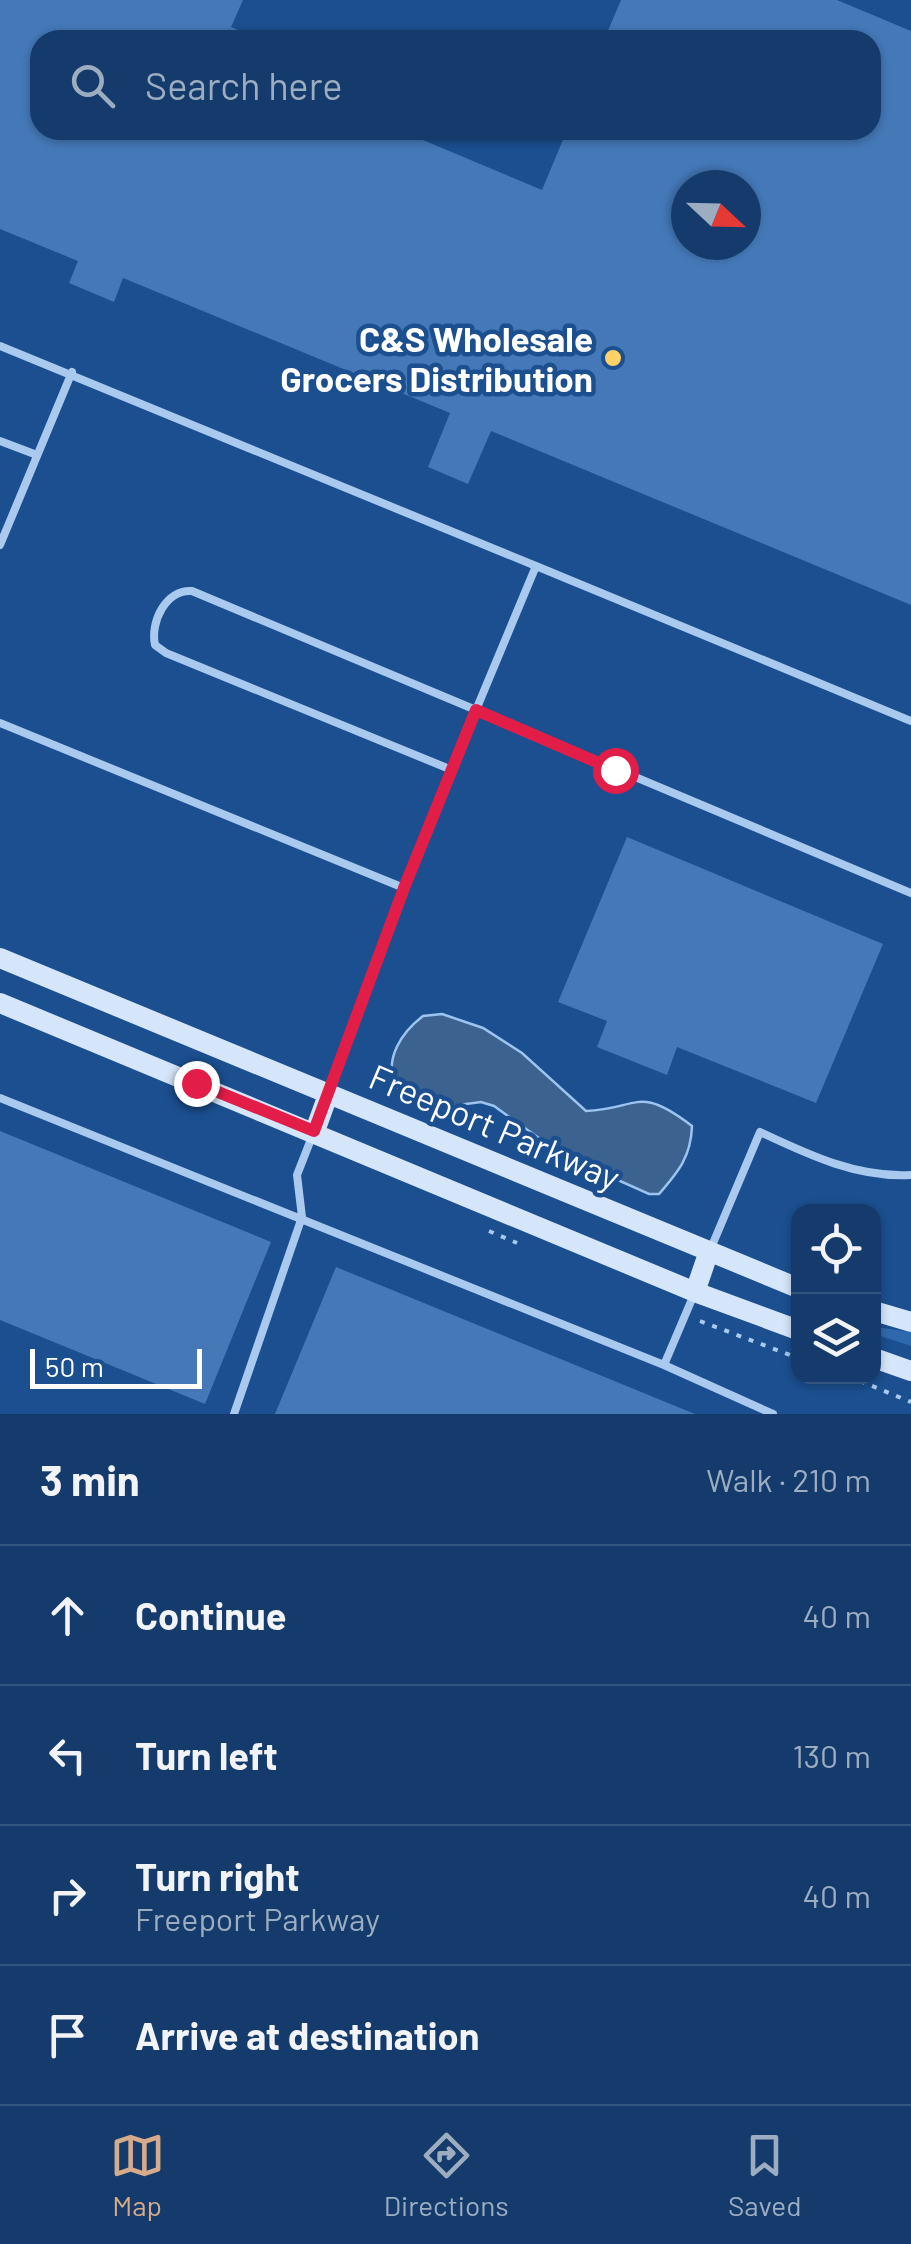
<!DOCTYPE html>
<html lang="en">
<head>
<meta charset="utf-8">
<style>
	:root { --surface:#143b6b; --page:#214673; --text:#f1f3f6; --muted:#9dadc1; --line:#33557e; --accent:#d6ab8b }
	body { margin:0; font-family:Barlow,sans-serif; background:var(--page); color:var(--text) }
	.controls { position:absolute; right:30px; bottom:30px; display:grid; overflow:hidden; border-radius:20px; box-shadow:0 2px 8px #0004 }
	.controls button { width:90px; height:90px; display:grid; place-items:center; padding:0; border:0; border-bottom:2px solid var(--line); background:var(--surface); color:var(--text); font:50px sans-serif }
	.compass { position:absolute; left:671px; top:170px; width:90px; height:90px; border-radius:50%; background:var(--surface); box-shadow:0 2px 8px #0004; rotate:112deg }
	.scale { position:absolute; left:30px; bottom:25px; width:172px; box-sizing:border-box; padding-left:10px; border:5px solid #fff; border-top:0; font-size:28px; line-height:35px; white-space:nowrap; color:#fff; -webkit-text-stroke:8px #1b4f8f; paint-order:stroke }
	.stop { position:absolute; width:30px; height:30px; margin:-22px; border:8px solid #e11d48; border-radius:50%; background:#fff }
	.stop.end { background:#e11d48; border-color:#fff; box-shadow:0 2px 10px #0008 }
	.list { margin:0; padding:0; list-style:none }
	h2 { display:flex; justify-content:space-between; align-items:center; height:130px; margin:0; padding:0 40px; font-size:42px }
	h2 small { font-size:32px; font-weight:400; color:var(--muted) }
	.list li { display:grid; grid-template-columns:65px 1fr auto; gap:30px; align-items:center; box-sizing:border-box; height:140px; padding:0 40px; border-top:2px solid var(--line) }
	.list b { display:block; font-size:38px; white-space:nowrap }
	.list p { margin:0; font-size:32px; white-space:nowrap; color:var(--muted) }
	.list em { font-size:32px; font-style:normal; color:var(--muted) }
	.icon { flex:none; width:55px; height:55px; fill:none; stroke:currentColor; stroke-width:2; stroke-linecap:round; stroke-linejoin:round }
	.map { position:relative; flex:none; width:911px; height:1414px; overflow:hidden }
	.search { position:absolute; background:var(--surface); box-shadow:0 2px 8px #0004; left:30px; right:30px; top:30px; height:110px; display:flex; align-items:center; gap:25px; box-sizing:border-box; padding:0 35px; border-radius:30px; color:var(--muted); font-size:38px }
	.sheet { height:690px; background:var(--surface) }
	nav { display:flex; justify-content:space-around; align-items:center; box-sizing:border-box; height:140px; border-top:2px solid var(--line); background:var(--surface); font-size:28px; color:var(--muted) }
	nav a { display:grid; justify-items:center; gap:5px }
	nav .on { color:var(--accent) }
	.map>svg:first-child { display:block }
	.green { fill:#2e69ad }
	.water { fill:#3c6290; stroke:#9cc4f0; stroke-width:2.5 }
	.building { fill:#4478b7; fill-rule:evenodd }
	.lines { fill:none; stroke-linecap:round; stroke-linejoin:round }
	.path { stroke:#a9c9ee; stroke-width:4; stroke-dasharray:5 8; stroke-linecap:butt }
	.service { stroke:#a9c9ee; stroke-width:8 }
	.secondary { stroke:#d6e6fa; stroke-width:20 }
	.route { stroke:#e11d48; stroke-width:12 }
	.poi-dot { fill:#ffd166; stroke:#1b4f8f; stroke-width:4 }
	.labels { text-anchor:middle; dominant-baseline:central; stroke-width:9; stroke-linejoin:round; paint-order:stroke }
	.poi-label { font-size:35px; font-weight:bold; fill:#fff; stroke:#1b4f8f; text-anchor:end }
	.street-label { font-size:35px; fill:#fff; stroke:#1b4f8f }
</style>
</head>
<body>
<div class="map">
<svg width="911" height="1414" viewBox="0 0 911 1414">
	<rect width="100%" height="100%" fill="#1b4f8f"/>
	<path class="green" d="M876 1327 911 1332V1346L874 1334Z"/>
	<path class="water" d="M442 1014 483 1028 522 1053 586 1111C639 1109 637 1084 692 1126 691 1157 678 1172 659 1194H649L564 1156 494 1106 481 1102 443 1107 396 1087C383 1059 402 1032 423 1016Z"/>
	<path class="building" d="M0 0H243L231 27 262 40H40V130H399L542 190 567 130H871V40H604L621 0H837L911 31V605L491 431 468 484 428 467 450 413 123 278 114 302 69 283 78 261 0 229ZM686 185H746V245H686Z
		M627 837 883 944 816 1103 677 1047 667 1075 597 1047 607 1021 558 1002Z
		M0 1131 271 1242 205 1404 0 1320Z
		M336 1267 695 1414H275Z"/>
	<g class="lines">
		<path class="path" d="M489 1231 517 1243
			M700 1321 798 1358
			M848 1376 911 1402"/>
		<path class="service" d="M0 346 536 566 476 710 192 591C166 589 150 622 155 645L166 653 452 770
			M0 441 37 455
			M0 545 72 372
			M536 566 911 721
			M0 723 404 888
			M330 1088 404 888 476 710 911 893
			M0 1098 664 1365
			M711 1248 760 1132C809 1155 857 1178 911 1175
			M695 1292 664 1365 773 1414
			M234 1414 302 1217 297 1175 313 1134"/>
		<path class="secondary" d="M0 958 798 1288
			M0 1003 695 1292 798 1330
			M315 1131 329 1092
			M695 1292 709 1251
			M874 1311 911 1322
			M874 1358 911 1371"/>
	</g>
	<g class="lines">
		<path class="route" d="M196 1083 314 1131 404 888 476 710 615 770"/>
	</g>
	<circle class="poi-dot" cx="613" cy="358" r="10"/>
	<g class="labels">
		<g class="poi-label">
			<text x="593" y="338">C&amp;S Wholesale<tspan x="593" dy="40">Grocers Distribution</tspan></text>
		</g>
		<g class="street-label">
			<text transform="translate(495 1126) rotate(23)">Freeport Parkway</text>
		</g>
	</g>
</svg>
<div class="controls">
<button><svg class="icon" aria-label="locate" viewBox="0 0 24 24"><circle cx="12" cy="12" r="6"/><path d="M12 2v4M12 18v4M2 12h4M18 12h4"/></svg></button>
<button><svg class="icon" aria-label="layers" viewBox="0 0 24 24"><path d="M12 4l9 5-9 5-9-5zM3 14l9 5 9-5"/></svg></button>
</div>
<svg class="compass" viewBox="-18 -18 36 36"><path d="M0-13l5 13h-10z" fill="#e53935"/><path d="M0 13l5-13h-10z" fill="#9dadc1"/></svg>
<div class="scale">50 m</div>
<div class="stop" style="left:615px;top:770px"></div>
<div class="stop end" style="left:196px;top:1083px"></div>
<div class="search"><svg class="icon" aria-label="search" viewBox="0 0 24 24"><circle cx="10" cy="10" r="6"/><path d="M15 15l6 6"/></svg>Search here</div>
</div>
<section class="sheet">
<h2>3 min<small>Walk · 210 m</small></h2>
<ul class="list">
<li><svg class="icon" aria-label="ahead" viewBox="0 0 24 24"><path d="M12 20V5M6 11l6-6 6 6"/></svg><div><b>Continue</b></div><em>40 m</em></li>
<li><svg class="icon" aria-label="left" viewBox="0 0 24 24"><path d="M17 20v-9H6M10 6l-5 5 5 5"/></svg><div><b>Turn left</b></div><em>130 m</em></li>
<li><svg class="icon" aria-label="right" viewBox="0 0 24 24"><path d="M7 20v-9h11M14 6l5 5-5 5"/></svg><div><b>Turn right</b><p>Freeport Parkway</p></div><em>40 m</em></li>
<li><svg class="icon" aria-label="arrive" viewBox="0 0 24 24"><path d="M6 21V4h12l-3 4 3 4H6"/></svg><div><b>Arrive at destination</b></div></li>
</ul>
</section>
<nav>
<a class="on"><svg class="icon" aria-label="map" viewBox="0 0 24 24"><path d="M3 6l6-2 6 2 6-2v14l-6 2-6-2-6 2zM9 4v14M15 6v14"/></svg>Map</a>
<a><svg class="icon" aria-label="directions" viewBox="0 0 24 24"><path d="M12 3l9 9-9 9-9-9zM9 14v-3h6M13 9l2 2-2 2"/></svg>Directions</a>
<a><svg class="icon" aria-label="saved" viewBox="0 0 24 24"><path d="M7 4h10v16l-5-4-5 4z"/></svg>Saved</a>
</nav>
</body>
</html>
